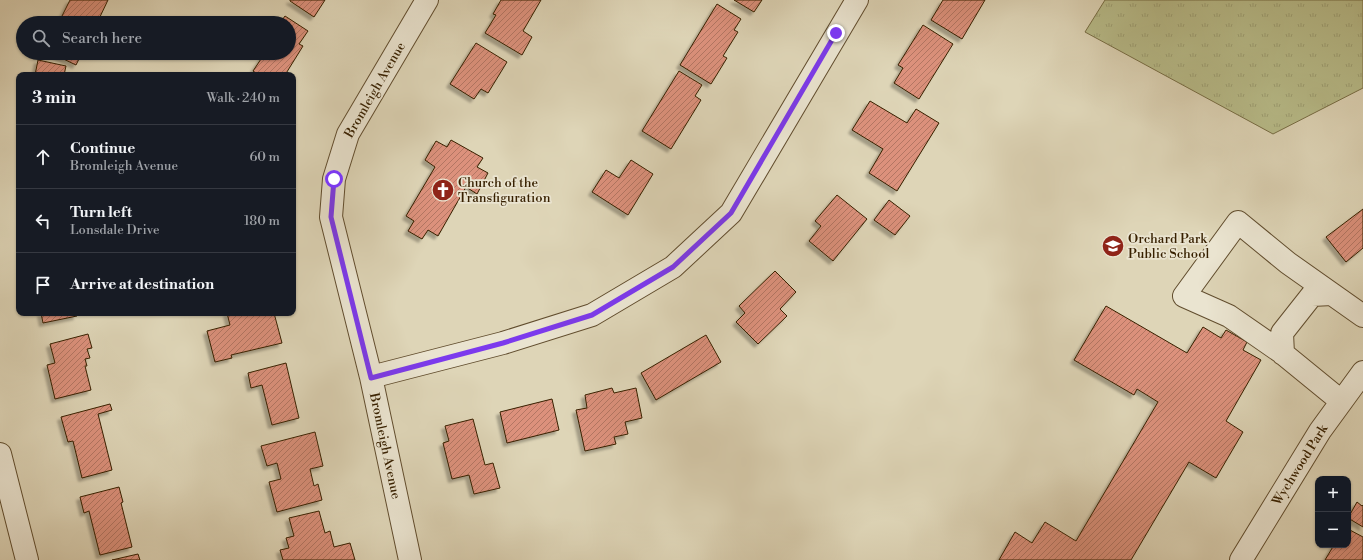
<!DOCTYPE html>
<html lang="en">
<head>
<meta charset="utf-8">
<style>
	:root { --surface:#171b24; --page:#20242c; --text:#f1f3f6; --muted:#9ea1a6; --line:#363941 }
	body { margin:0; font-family:"Libre Bodoni",serif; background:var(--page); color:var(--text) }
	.controls { position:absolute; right:12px; bottom:12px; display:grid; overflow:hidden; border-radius:8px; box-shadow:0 1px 3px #0004 }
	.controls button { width:36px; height:36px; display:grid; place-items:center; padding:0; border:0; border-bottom:1px solid var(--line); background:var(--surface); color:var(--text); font:20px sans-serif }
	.stop { position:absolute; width:12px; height:12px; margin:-9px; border:3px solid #7c3aed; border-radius:50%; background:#fff }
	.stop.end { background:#7c3aed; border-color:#fff; box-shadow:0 1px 4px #0008 }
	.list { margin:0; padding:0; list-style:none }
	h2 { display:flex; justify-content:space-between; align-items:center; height:52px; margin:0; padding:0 16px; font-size:17px }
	h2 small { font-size:13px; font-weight:400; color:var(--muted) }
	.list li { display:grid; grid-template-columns:26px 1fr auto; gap:12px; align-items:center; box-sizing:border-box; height:64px; padding:0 16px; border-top:1px solid var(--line) }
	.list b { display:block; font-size:15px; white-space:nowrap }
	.list p { margin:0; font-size:13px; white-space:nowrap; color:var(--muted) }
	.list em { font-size:13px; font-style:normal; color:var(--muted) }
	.icon { flex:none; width:22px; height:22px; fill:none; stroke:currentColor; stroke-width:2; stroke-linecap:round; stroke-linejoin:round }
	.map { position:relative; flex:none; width:1363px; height:560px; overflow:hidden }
	.search { position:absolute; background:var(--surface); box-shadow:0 1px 3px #0004; left:16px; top:16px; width:280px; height:44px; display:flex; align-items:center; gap:10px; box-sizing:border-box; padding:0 14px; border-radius:22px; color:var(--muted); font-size:15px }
	.panel { position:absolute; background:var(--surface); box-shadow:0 1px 3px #0004; left:16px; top:72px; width:280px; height:244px; border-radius:8px }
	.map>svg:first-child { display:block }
	.park { fill:url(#park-tufts); stroke:#786e45 }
	.building { fill:url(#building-hatch); stroke:#372000; filter:url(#shadow) }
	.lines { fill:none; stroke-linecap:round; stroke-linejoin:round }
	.minor-casing { stroke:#614d2e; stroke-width:24 }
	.minor { stroke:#eae4d0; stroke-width:22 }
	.route { stroke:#7c3aed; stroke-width:5 }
	.labels { text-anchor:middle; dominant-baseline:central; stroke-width:3.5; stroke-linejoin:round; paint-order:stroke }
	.street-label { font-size:13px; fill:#372000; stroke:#eae4d0 }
	.poi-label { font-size:13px; fill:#372000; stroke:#eae4d0; text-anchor:start }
</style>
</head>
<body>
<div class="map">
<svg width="1363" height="560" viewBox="0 0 1363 560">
	<defs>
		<pattern id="park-tufts" width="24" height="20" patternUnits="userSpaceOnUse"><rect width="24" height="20" fill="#b8bc8a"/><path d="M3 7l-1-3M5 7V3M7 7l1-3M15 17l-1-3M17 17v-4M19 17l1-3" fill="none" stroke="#9fa175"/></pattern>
		<pattern id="building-hatch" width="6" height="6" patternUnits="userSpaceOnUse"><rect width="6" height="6" fill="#dc917c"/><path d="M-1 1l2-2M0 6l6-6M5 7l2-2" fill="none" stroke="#b37663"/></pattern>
		<filter id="shadow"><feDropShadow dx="-3.5" dy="3.5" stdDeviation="1" flood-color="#0004"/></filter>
	</defs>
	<rect width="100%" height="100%" fill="#ded5b7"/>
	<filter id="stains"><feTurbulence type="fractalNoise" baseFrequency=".005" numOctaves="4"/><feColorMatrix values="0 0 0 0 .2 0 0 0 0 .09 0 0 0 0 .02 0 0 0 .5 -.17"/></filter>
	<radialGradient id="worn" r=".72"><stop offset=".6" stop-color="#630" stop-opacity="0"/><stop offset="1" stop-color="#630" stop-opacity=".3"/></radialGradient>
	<path class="park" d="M1105 0H1363V88L1273 134 1085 32Z"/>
	<path class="building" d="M70 0H108L97 23H52L54 19 59 22Z
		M290 0H325L314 17 290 1Z
		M501 0H541L523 31 532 37 522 55 485 33 496 15 493 14Z
		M734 0H762L754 12Z
		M943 0H985L962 39 931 20Z
		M717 4 741 19 734 30 738 32 723 56 727 58 711 84 680 65Z
		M285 16 308 31 299 44 303 46 285 75H259L253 71 265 53H289V23H280Z
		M923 25 953 44 919 99 894 83 903 68 898 65Z
		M476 43 507 62 488 93 481 89 474 99 450 84Z
		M51 53H82L76 65Z
		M38 60 66 66 64 75H35Z
		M679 71 702 85 695 96 701 100 671 149 642 131Z
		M870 101 907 123 916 109 939 123 897 191 869 173 883 149 852 130Z
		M451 140 483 158 477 167 488 173 477 194 466 187 438 236 428 230 422 239 408 231 414 221 406 216 435 167 425 160 436 141 447 147Z
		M631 160 653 174 628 215 592 192 606 170 619 178Z
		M837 195 867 219 833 261 809 241 821 226 815 221Z
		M889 200 910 216 895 235 874 220Z
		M1363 209V248L1346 262 1326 237Z
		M775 271 796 292 780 309 787 316 758 344 736 322 745 313 739 306Z
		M1106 306 1187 353 1203 327 1221 338 1226 330 1247 342 1243 350 1261 360 1226 421 1243 432 1216 478 1189 462 1131 560H999L1015 532 1032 543 1045 522 1076 541 1158 402 1137 389 1134 395 1074 360Z
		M41 313H76L77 316 43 323Z
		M227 313H274L282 343 231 355 232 358 215 362 207 331 230 325Z
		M88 334 92 348 87 349 90 358 85 359 87 366H85L91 390 55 399 47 365 55 363 50 344Z
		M706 335 721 362 656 400 641 373Z
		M286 363 299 418 272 425 262 385 251 388 248 373Z
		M612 388 614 393 636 388 642 418 625 422 628 434 614 437 616 444 585 451 576 410 587 408 585 395Z
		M552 399 559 430 507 443 500 412Z
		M110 404 112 410 98 414 112 470 82 478 73 441 68 442 61 417Z
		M473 419 485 465 493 463 500 488 474 494 469 475 452 479 443 443 449 441 445 426Z
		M315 432 323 466 310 469 314 486 318 484 322 500 277 512 269 482 281 479 277 463 267 466 261 446Z
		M119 487 123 502 121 503 132 547 100 555 89 511 84 513 80 497Z
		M1357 502 1362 506 1363 505V527L1348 518Z
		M319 511 325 533 330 531 334 547 350 543 355 560H283L280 550 289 548 286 538 294 536 289 518Z
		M1348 529 1363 537V560H1325L1334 545H1348Z
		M138 554 140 560H112Z"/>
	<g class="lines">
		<g class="minor-casing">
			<path id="minor" d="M1283 354 1282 333 1312 295 1332 294
				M371 377 503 343 592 315 673 267 731 213 857 0
				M1341 401 1281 352 1229 316 1184 296 1238 222 1288 263 1363 316
				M0 454 27 560
				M410 560 371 377 331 217 334 179 348 134 427 0
				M1241 560 1320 431 1363 372"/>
		</g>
		<use href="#minor" class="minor"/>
	</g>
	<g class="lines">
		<path class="route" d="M334 179 331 217 371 378 503 343 592 315 673 267 731 213 836 33"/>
	</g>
	<defs>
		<g id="church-disc" transform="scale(1.15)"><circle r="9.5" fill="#8f2418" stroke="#eae4d0"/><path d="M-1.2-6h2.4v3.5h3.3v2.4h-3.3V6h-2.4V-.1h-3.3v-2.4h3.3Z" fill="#fff"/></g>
		<g id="school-disc" transform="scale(1.15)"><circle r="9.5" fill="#8f2418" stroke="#eae4d0"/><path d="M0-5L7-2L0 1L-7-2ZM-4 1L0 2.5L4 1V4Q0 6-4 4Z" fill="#fff"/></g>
	</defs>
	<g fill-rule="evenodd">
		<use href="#church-disc" x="443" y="190"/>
		<use href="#school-disc" x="1113" y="246"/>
	</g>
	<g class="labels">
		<g class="street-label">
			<text transform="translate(375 90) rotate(-60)">Bromleigh Avenue</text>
			<text transform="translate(385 446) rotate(78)">Bromleigh Avenue</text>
			<text transform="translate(1300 465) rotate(-58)">Wychwood Park</text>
		</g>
		<g class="poi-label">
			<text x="458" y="183">Church of the<tspan x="458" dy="15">Transfiguration</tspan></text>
			<text x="1128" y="239">Orchard Park<tspan x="1128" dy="15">Public School</tspan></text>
		</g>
	</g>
	<rect width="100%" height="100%" filter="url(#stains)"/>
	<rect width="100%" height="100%" fill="url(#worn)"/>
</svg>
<div class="controls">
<button>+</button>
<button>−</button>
</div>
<div class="stop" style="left:334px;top:179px"></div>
<div class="stop end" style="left:836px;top:33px"></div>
<div class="search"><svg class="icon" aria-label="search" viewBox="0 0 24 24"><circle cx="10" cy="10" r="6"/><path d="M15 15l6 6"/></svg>Search here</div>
<section class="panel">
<h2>3 min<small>Walk · 240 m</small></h2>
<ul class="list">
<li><svg class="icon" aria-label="ahead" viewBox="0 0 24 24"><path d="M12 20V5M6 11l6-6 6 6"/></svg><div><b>Continue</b><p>Bromleigh Avenue</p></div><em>60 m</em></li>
<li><svg class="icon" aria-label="left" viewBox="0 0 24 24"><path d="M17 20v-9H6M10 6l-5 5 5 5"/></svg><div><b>Turn left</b><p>Lonsdale Drive</p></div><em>180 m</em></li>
<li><svg class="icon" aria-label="arrive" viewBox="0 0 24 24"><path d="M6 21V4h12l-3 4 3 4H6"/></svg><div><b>Arrive at destination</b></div></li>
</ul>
</section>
</div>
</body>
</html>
